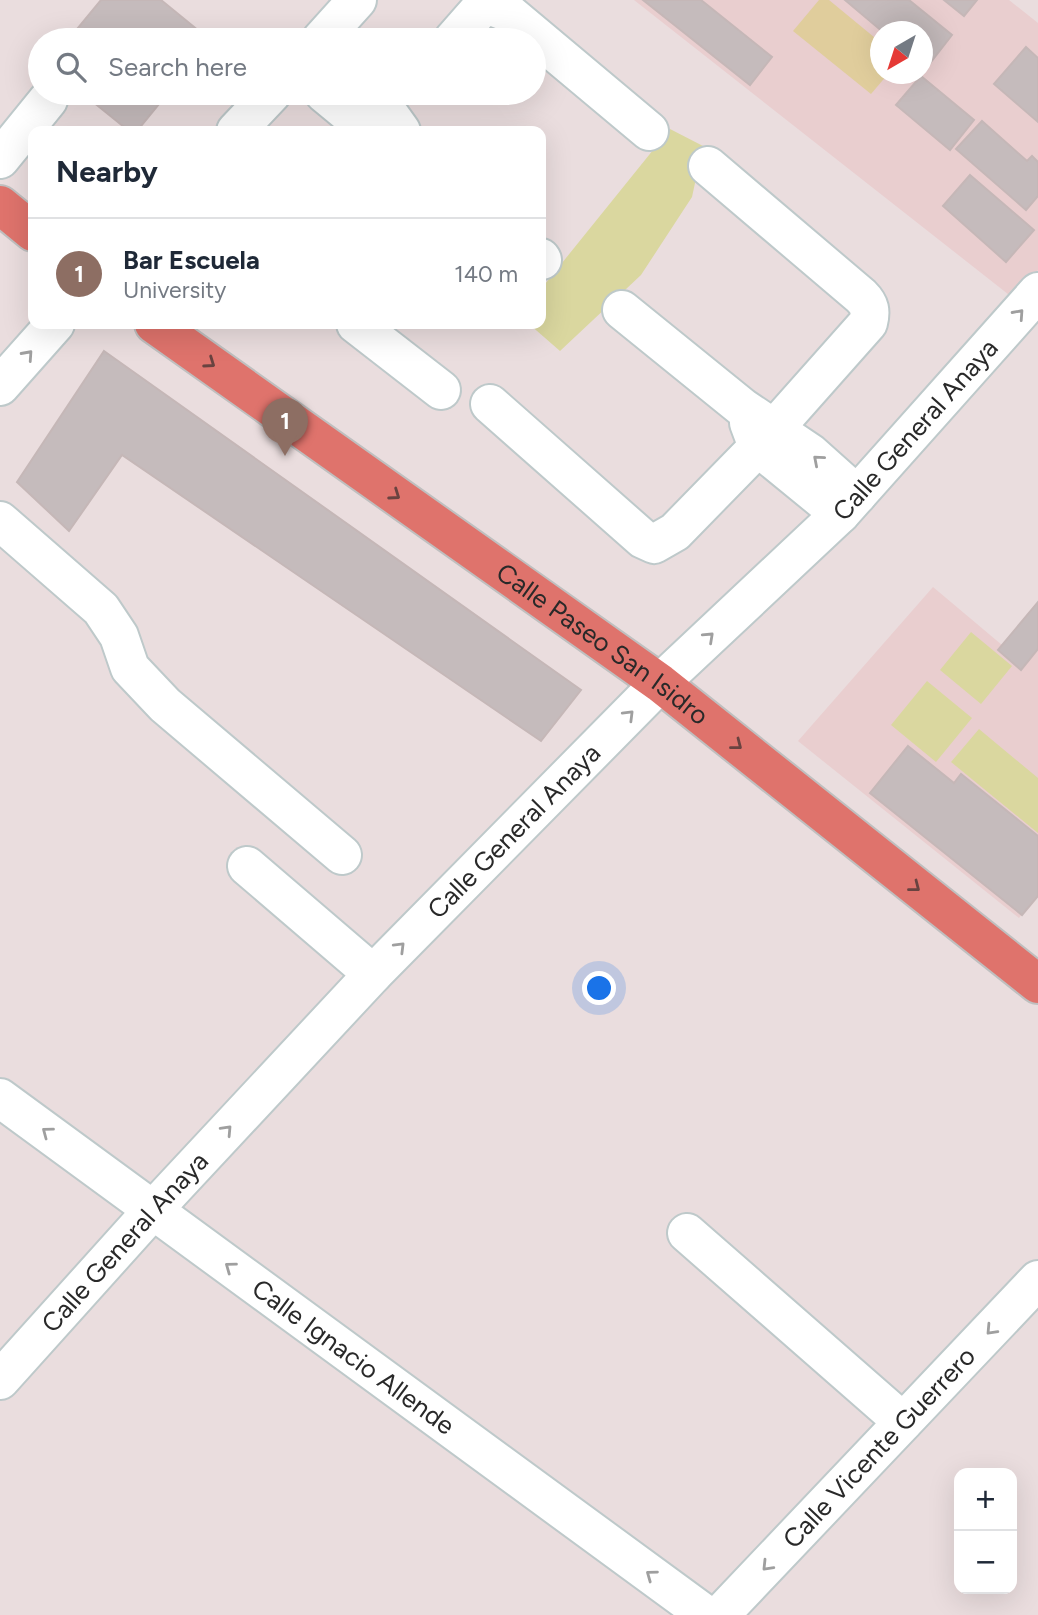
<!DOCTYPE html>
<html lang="en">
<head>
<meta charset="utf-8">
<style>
	:root { --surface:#fff; --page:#f6f6f7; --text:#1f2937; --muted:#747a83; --line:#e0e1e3; --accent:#ea580c }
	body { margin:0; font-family:Figtree,sans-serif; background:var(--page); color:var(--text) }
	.controls { position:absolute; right:21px; bottom:21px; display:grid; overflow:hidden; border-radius:14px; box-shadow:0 7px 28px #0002 }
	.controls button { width:63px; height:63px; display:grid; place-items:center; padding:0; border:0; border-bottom:2px solid var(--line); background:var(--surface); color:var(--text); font:35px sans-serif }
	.compass { position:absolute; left:870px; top:21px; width:63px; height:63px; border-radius:50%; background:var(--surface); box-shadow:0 7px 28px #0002; rotate:219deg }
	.you { position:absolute; left:600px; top:989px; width:24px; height:24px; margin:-18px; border:5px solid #fff; border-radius:50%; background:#1a73e8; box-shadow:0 0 0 10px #1a73e833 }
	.badge { display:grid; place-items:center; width:46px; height:46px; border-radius:50%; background:var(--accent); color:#fff; font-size:23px; font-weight:700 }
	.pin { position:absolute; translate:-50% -58px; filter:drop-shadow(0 2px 4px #0008) }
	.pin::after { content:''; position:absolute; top:37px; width:24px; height:21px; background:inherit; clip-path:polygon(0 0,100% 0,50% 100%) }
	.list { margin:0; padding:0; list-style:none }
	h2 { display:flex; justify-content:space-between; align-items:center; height:91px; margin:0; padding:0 28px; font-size:30px }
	h2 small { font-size:23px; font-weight:400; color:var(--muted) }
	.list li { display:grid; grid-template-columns:46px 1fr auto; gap:21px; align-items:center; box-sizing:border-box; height:112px; padding:0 28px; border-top:2px solid var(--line) }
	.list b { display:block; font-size:26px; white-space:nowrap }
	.list p { margin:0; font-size:23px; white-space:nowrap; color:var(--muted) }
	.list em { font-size:23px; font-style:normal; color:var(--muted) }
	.icon { flex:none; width:38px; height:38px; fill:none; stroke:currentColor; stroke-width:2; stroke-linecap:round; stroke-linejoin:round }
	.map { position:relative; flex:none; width:1038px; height:1615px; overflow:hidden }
	.search { position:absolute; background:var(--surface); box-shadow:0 7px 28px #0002; left:28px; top:28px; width:518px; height:77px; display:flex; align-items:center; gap:18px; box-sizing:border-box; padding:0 24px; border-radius:38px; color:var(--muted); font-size:26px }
	.panel { position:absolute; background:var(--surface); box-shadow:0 7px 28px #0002; left:28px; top:126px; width:518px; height:203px; border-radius:14px }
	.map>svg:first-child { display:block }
	.education { fill:#e9cecf; fill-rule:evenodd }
	.green { fill:#dad79f }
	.pitch { fill:#e0cd9c }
	.building { fill:#c5bbbc; stroke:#c5b7b7; stroke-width:2 }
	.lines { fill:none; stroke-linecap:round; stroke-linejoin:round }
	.minor-casing { stroke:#bec9ca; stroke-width:42 }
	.major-casing { stroke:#bfbfbf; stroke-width:42 }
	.minor { stroke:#fff; stroke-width:38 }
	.major { stroke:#df736c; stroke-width:38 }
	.oneway { stroke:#9f9f9f }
	.oneway2 { stroke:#694340 }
	.labels { text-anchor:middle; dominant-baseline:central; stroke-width:5; stroke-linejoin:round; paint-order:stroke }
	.street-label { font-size:26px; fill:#292929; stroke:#fff }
</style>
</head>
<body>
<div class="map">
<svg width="1038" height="1615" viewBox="0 0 1038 1615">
	<rect width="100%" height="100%" fill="#eaddde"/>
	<path class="education" d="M634 0H1009L1038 23V270L1013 298ZM880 32H922V74H880Z
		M933 587 1002 645 1038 602V895L1019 918 798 741Z"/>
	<path class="green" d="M670 129 703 146 692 197 641 275 560 351 529 324H541V289Z
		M971 632 1012 666 981 704 940 670Z
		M927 681 972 718 936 762 891 725Z
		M979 729 1038 778V833L951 762Z"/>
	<path class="pitch" d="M819 0H829L880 42V74H888L871 94 793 31Z"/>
	<path class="building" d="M101 0H161L210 40H68Z
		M643 0H701L772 57 750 85Z
		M845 0H909L952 35 927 67 922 63V32H883Z
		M944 0H977L964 16Z
		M1026 47 1038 58V122L994 84Z
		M921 76 974 120 950 150 896 105Z
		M82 93H168L137 131H129Z
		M982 121 1027 161 1032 156 1038 162V196L1026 210 956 149Z
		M970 175 1034 230 1006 262 943 206Z
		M104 351 581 690 541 741 122 455 69 531 17 482Z
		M1038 602V649L1021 670 998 650Z
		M908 746 954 783 961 774 1038 836V896L1022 915 870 793Z"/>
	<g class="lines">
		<g class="minor-casing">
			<g id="minor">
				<path d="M321 40 357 0"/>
				<path d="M453 40 482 7H494L507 12 649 131"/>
				<path d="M324 93 370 131"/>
				<path d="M364 93 391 117 401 131"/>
				<path d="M236 131 272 93"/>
				<path d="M0 159 48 100"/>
				<path d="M541 258 542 260"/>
				<path d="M622 310 743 408 810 453 857 495"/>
				<path d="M356 324 441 390"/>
				<path d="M0 386 55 324"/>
				<path d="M490 404 643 539 654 544 675 532 758 447 868 323C871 311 870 305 861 296L708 166"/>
				<path d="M749 423 758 447 840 514"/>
				<path d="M0 521 101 609 119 636 130 668 165 705 342 855"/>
				<path d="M247 866 373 974"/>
				<path id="s1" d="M0 1098 706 1615"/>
				<path d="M687 1233 903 1422"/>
				<path id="s2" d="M0 1380 152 1211 373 974 660 683 840 514 1038 292"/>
				<path id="s3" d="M720 1615 1038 1280"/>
			</g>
		</g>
		<g class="major-casing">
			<g id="major">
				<path d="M0 205 33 232"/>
				<path id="s4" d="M154 324 660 683 1038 984"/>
			</g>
		</g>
		<use href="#minor" class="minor"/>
		<use href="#major" class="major"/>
	</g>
	<defs><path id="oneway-chevron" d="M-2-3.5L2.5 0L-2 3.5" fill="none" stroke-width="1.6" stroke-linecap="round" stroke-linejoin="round" transform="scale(1.75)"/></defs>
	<g class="oneway">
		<use href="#oneway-chevron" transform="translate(1019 314) rotate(-48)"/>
		<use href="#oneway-chevron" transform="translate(28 355) rotate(-48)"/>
		<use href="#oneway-chevron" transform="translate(818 460) rotate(-139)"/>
		<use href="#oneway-chevron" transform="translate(709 637) rotate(-43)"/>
		<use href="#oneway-chevron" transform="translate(629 715) rotate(-45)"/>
		<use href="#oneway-chevron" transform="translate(400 947) rotate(-45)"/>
		<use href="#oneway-chevron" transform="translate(227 1130) rotate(-47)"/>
		<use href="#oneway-chevron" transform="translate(47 1132) rotate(-143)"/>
		<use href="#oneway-chevron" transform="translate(230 1267) rotate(-144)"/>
		<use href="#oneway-chevron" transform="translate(991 1330) rotate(133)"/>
		<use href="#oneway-chevron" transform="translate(767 1566) rotate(134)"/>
		<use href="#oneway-chevron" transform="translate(651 1575) rotate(-144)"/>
	</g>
	<g class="oneway2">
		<use href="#oneway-chevron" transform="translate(210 363) rotate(35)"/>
		<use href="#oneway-chevron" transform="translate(395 495) rotate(35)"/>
		<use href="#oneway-chevron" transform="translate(737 745) rotate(38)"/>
		<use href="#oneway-chevron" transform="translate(915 887) rotate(38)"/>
	</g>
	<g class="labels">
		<g class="street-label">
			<text stroke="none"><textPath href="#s2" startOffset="1320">Calle General Anaya</textPath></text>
			<text stroke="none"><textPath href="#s4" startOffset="551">Calle Paseo San Isidro</textPath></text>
			<text stroke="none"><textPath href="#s2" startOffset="752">Calle General Anaya</textPath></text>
			<text stroke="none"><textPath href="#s2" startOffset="186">Calle General Anaya</textPath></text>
			<text stroke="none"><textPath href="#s1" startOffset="438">Calle Ignacio Allende</textPath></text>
			<text stroke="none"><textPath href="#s3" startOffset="231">Calle Vicente Guerrero</textPath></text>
		</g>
	</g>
</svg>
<div class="controls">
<button>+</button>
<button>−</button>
</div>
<svg class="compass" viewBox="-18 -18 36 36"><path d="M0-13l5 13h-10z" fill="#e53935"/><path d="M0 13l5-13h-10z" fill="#747a83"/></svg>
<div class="you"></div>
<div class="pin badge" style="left:285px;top:456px;background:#8d6e63">1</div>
<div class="search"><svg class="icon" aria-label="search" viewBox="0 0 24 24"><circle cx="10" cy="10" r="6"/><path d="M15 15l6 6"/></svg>Search here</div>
<section class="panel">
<h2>Nearby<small></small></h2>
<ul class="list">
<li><span class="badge" style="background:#8d6e63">1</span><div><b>Bar Escuela</b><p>University</p></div><em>140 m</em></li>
</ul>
</section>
</div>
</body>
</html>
